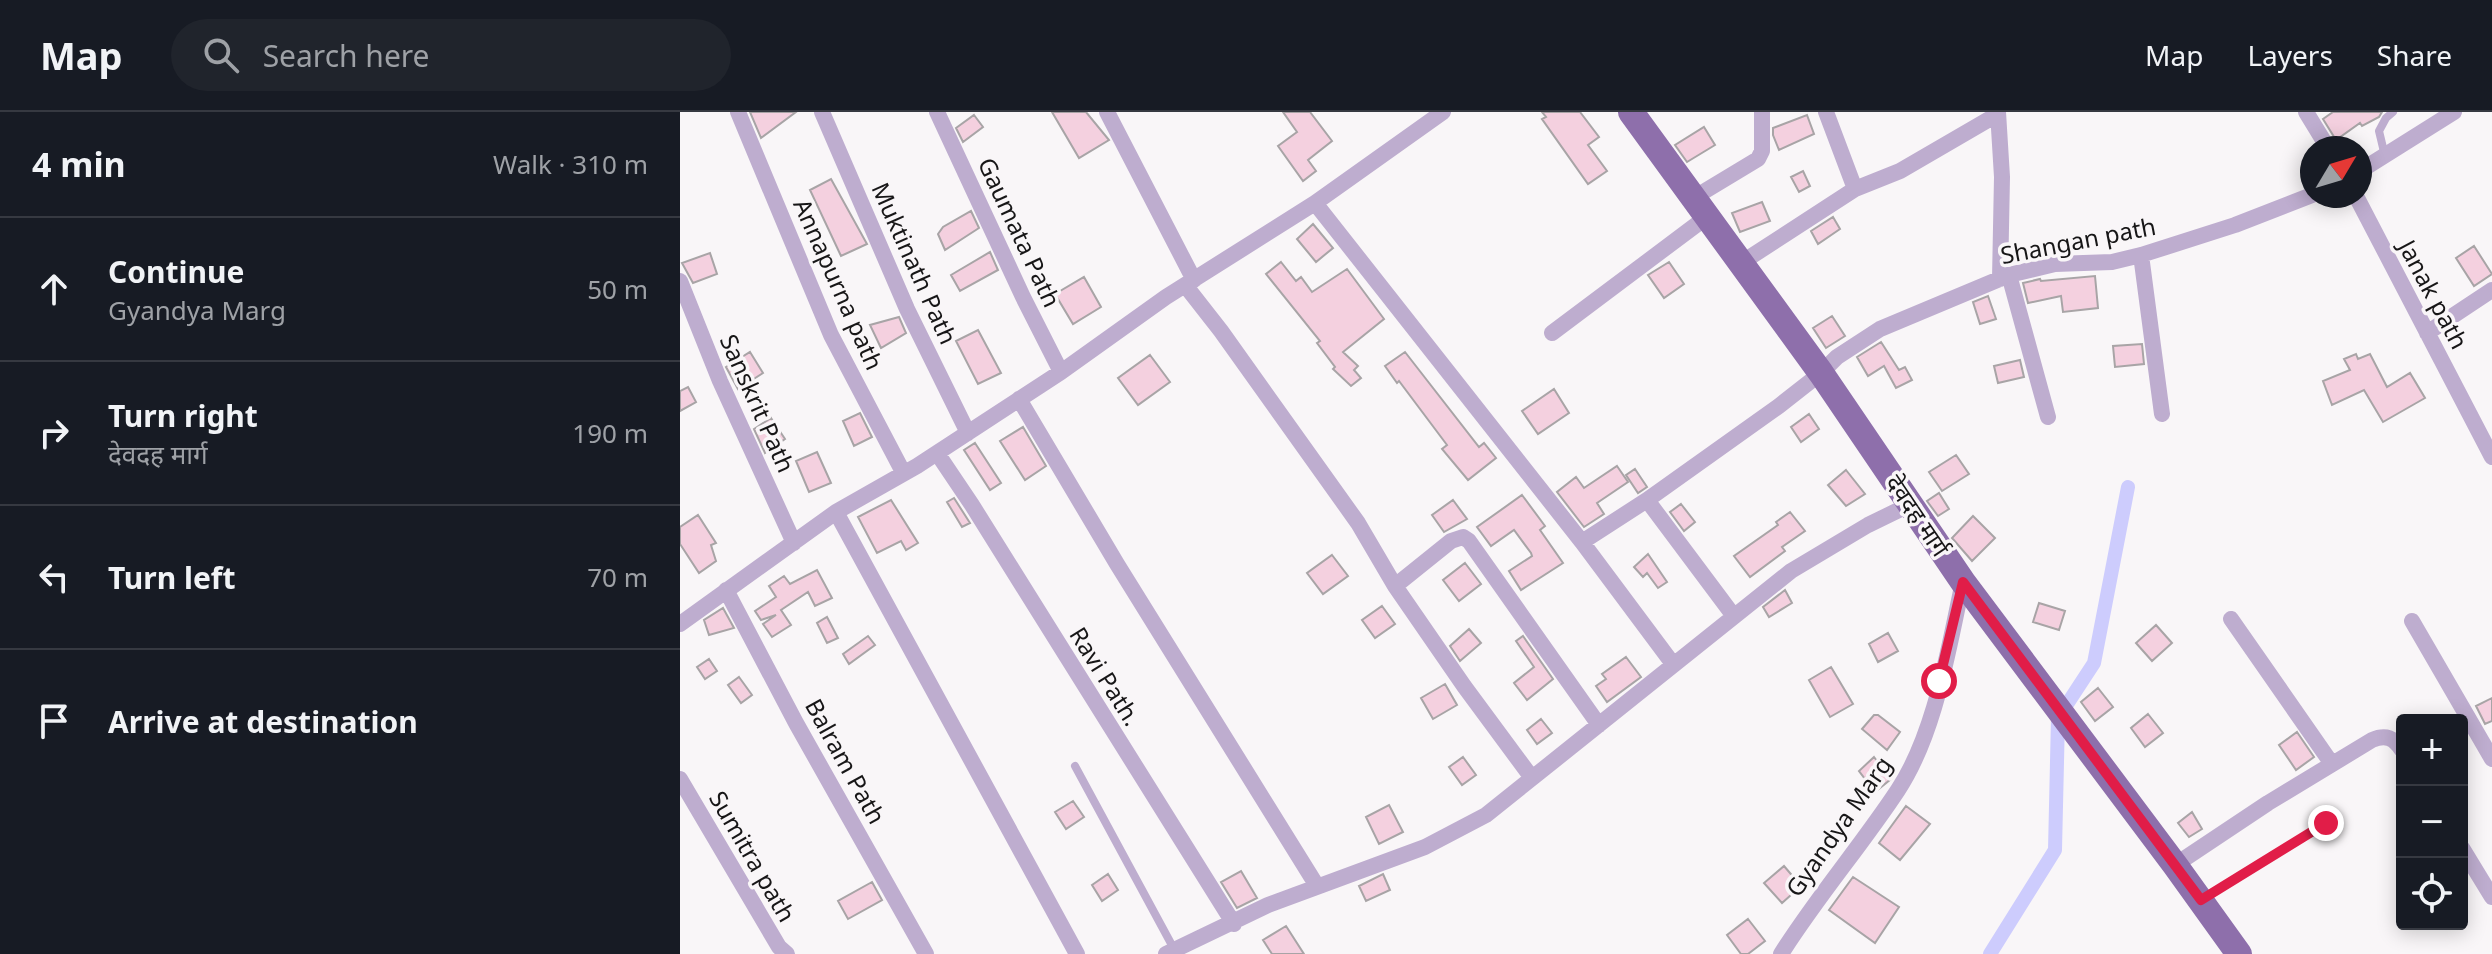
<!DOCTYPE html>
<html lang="en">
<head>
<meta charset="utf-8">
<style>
	:root { --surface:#171b24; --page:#20242c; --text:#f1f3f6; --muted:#9ea1a6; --line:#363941 }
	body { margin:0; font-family:"Noto Sans","Noto Sans Devanagari",sans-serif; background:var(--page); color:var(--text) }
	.controls { position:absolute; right:24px; bottom:24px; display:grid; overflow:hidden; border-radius:8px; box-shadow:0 4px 20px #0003 }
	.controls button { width:72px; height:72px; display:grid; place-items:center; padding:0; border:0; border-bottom:2px solid var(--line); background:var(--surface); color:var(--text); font:40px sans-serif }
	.compass { position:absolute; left:1620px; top:24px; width:72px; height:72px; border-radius:50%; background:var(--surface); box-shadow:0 4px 20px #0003; rotate:52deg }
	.stop { position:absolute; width:24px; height:24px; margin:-18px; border:6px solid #e11d48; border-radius:50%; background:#fff }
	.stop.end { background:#e11d48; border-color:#fff; box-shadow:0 2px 8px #0008 }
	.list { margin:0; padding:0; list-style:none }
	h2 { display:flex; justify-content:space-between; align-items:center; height:104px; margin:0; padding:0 32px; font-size:34px }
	h2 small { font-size:26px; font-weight:400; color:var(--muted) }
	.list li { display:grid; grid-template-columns:52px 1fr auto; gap:24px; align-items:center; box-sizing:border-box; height:144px; padding:0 32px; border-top:2px solid var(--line) }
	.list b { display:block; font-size:30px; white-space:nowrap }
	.list p { margin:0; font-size:26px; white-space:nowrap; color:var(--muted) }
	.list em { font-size:26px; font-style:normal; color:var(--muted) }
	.icon { flex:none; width:44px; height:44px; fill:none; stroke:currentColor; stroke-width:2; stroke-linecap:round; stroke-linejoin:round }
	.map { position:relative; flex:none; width:1812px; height:842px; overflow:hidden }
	header { display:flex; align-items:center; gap:48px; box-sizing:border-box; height:112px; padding:0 40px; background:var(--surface); border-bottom:2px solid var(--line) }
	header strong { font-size:38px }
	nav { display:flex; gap:44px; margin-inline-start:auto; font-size:28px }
	.search { width:560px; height:72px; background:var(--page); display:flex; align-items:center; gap:20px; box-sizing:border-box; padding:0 28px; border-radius:44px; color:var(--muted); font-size:30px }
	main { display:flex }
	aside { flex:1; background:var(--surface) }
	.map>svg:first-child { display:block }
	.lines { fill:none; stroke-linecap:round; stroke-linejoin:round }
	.canal { stroke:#cdccfd; stroke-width:14 }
	.building { fill:#f4d0df; stroke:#a8a4a6; stroke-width:2 }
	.lane { stroke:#beadcf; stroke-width:8 }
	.street { stroke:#beadcf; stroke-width:16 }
	.primary { stroke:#8e6fab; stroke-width:26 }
	.route { stroke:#e11d48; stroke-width:10 }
	.labels { text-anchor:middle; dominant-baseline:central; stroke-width:7; stroke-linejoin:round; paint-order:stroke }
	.street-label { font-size:24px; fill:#171617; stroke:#f9f6f8 }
</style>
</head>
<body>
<header>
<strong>Map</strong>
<div class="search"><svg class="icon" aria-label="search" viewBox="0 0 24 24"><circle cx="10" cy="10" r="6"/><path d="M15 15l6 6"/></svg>Search here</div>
<nav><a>Map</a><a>Layers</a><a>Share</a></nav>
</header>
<main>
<aside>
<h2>4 min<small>Walk · 310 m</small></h2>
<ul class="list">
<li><svg class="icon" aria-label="ahead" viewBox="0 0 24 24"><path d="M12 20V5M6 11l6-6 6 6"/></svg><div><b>Continue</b><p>Gyandya Marg</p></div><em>50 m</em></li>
<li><svg class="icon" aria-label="right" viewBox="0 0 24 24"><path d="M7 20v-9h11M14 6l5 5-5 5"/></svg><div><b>Turn right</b><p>देवदह मार्ग</p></div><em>190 m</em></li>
<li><svg class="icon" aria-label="left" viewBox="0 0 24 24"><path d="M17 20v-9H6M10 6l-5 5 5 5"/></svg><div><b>Turn left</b></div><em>70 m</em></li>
<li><svg class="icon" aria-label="arrive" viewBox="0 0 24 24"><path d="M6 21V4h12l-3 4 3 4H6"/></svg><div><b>Arrive at destination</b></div></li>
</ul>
</aside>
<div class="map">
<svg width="1812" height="842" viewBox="0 0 1812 842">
	<rect width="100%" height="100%" fill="#f9f6f8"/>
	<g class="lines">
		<path class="canal" d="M1310 842 1375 738 1378 606 1414 551 1448 375"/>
	</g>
	<path class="building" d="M70 0H116L81 26Z
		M372 0H406L429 28 399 46Z
		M603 0H630L652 29 628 48 636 59 623 69 598 34 617 20Z
		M862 0H900L919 25 908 33 927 59 908 72 862 7 866 5Z
		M1653 0H1702L1699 5 1682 14 1680 11 1656 28 1643 7Z
		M294 3 303 15 283 30 276 16Z
		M1127 3 1134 22 1099 38 1093 23V16Z
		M1024 15 1035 33 1007 50 995 33Z
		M1123 59 1130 74 1119 80 1111 65Z
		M151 67 187 132 161 144 130 78Z
		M1082 90 1090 109 1060 120 1052 101Z
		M291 99 299 116 265 138 258 122 263 115Z
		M1153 105 1160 117 1138 132 1131 119Z
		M633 112 653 136 636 150 617 127Z
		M1794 134 1812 162 1794 174 1776 146Z
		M310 140 318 158 280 179 271 163Z
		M30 141 37 162 13 171 2 151Z
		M601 150 616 169 621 165 632 180 667 157 704 207 663 240 678 254 674 258 681 266 671 274 653 257 655 255 637 231 640 229 586 162Z
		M989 150 1004 172 984 186 968 163Z
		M1415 164 1418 196 1383 200 1381 184 1348 191 1343 171 1360 167 1361 169Z
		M404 165 421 195 393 212 375 182Z
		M1308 184 1316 207 1300 212 1293 190Z
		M1152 204 1165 224 1146 236 1133 216Z
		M219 205 226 221 201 236 190 213Z
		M298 218 321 261 298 272 276 229Z
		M1201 230 1219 258 1225 255 1232 268 1216 276 1204 254 1188 264 1177 245Z
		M1462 232 1464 252 1435 255 1433 234Z
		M70 240 83 261 58 277 46 255Z
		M725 240 799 335 804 331 816 346 788 368 762 337 767 333 719 269 717 271 705 254Z
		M1676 242 1678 247 1690 242 1707 275 1730 261 1745 286 1703 310 1684 278 1652 293 1643 269 1670 258 1664 247Z
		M470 243 490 270 458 293 438 266Z
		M1340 248 1344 265 1318 271 1314 254Z
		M8 275 16 290 0 299V279Z
		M874 277 889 301 858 322 842 299Z
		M180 301 192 325 174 334 163 309Z
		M1129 302 1139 317 1121 330 1111 315Z
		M91 306 105 327 85 341 74 317Z
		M343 315 366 354 345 368 320 329Z
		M295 331 321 371 310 378 284 338Z
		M137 340 151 371 129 380 116 349Z
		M1276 343 1289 362 1262 379 1249 360Z
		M937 354 948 370 917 391 924 402 904 415 877 380 896 365 904 376Z
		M955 357 967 375 958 381 946 363Z
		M1166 358 1185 382 1166 394 1148 373Z
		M1259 381 1269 397 1258 404 1247 389Z
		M842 383 865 414 860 418 883 451 841 478 829 459 852 444 851 441 834 418 811 434 797 415Z
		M274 386 290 411 282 415 267 390Z
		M211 388 238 431 226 438 221 429 197 441 178 405Z
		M773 388 787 407 764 420 752 403Z
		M1001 392 1015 410 1004 419 990 400Z
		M1110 400 1125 419 1102 435 1105 439 1070 465 1054 444 1098 413 1096 410Z
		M18 403 36 431 31 433 36 449 19 461 0 432V415Z
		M1293 404 1315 426 1292 449 1272 426Z
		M968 442 987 470 978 476 967 461 963 465 954 455Z
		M652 443 668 464 643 482 627 461Z
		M785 451 801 472 779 489 763 468Z
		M137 458 152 486 135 494 128 480 101 498 111 513 92 525 83 512 96 503 81 508 75 499 96 485 89 474 104 464 110 472Z
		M1105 478 1112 491 1089 505 1083 495Z
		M1359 491 1385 499 1379 518 1353 510Z
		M702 494 715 512 695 526 682 508Z
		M43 496 54 516 29 523 24 508Z
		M147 505 158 526 147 531 137 511Z
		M1476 513 1492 531 1472 549 1456 531Z
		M789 517 801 531 780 549 770 534Z
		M1208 521 1218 539 1198 550 1189 532Z
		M188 524 195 533 169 552 163 542Z
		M843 524 873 567 847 588 834 571 854 555 836 529Z
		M946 545 961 565 927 590 916 574 926 567 922 562Z
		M29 547 37 559 25 567 17 555Z
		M1151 555 1173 592 1150 605 1129 568Z
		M59 565 72 583 61 591 48 573Z
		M765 572 777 593 753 607 741 586Z
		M1418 576 1433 595 1415 609 1401 590Z
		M1812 586V609L1805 612 1796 594Z
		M1468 602 1483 621 1465 635 1451 616Z
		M1194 603H1198L1220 620 1207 638 1182 617Z
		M861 607 872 621 857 632 847 618Z
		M1617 620 1634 645 1616 658 1599 633Z
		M783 645 796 663 782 673 769 655Z
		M1194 645 1211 667 1195 680 1179 659Z
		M393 689 404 705 386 717 375 700Z
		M709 693 723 720 699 732 686 705Z
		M1226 694 1250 712 1220 748 1199 731Z
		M1512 700 1522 717 1509 725 1498 711Z
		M1104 754 1121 774 1102 791 1084 771Z
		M561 759 577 786 557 796 541 770Z
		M428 762 438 778 422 789 412 773Z
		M703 762 710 778 686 789 679 774Z
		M1173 765 1219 795 1195 831 1149 798Z
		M192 770 202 788 168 807 158 789Z
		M1068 807 1085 829 1068 842H1061L1047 823Z
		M606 814 624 842H592L583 828Z"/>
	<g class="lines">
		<path class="lane" d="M1705 44 1699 19 1706 6 1713 0
			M395 654 494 837
			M1524 786 1646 711"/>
		<path class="street" d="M58 0 151 223 223 360
			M142 0 227 197 288 321
			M257 0 343 185 381 260
			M427 0 514 168
			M1146 0 1175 77
			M1318 0 1322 65 1320 167
			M1626 0 1648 36
			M1680 59 1774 0
			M1676 84 1812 345
			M1015 85 1078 47 1082 39V0
			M635 91 902 430 993 552
			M1461 143 1482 302
			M1061 151 1175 77 1220 59 1318 2
			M1329 163 1368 305
			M0 169 40 269 114 431
			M505 173 541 219 678 411 715 474 784 574 852 666
			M872 221 1028 104
			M1747 221 1812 178
			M339 287 437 452 637 774
			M257 341 292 393 554 812
			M967 388 1099 294 1141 261 1157 245 1200 217 1329 163 1375 152 1432 150 1461 143 1555 113 1632 83
			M156 400 397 842
			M902 430 967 388 1053 503
			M715 474 771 429 783 425 789 429 919 613
			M46 478 116 611 246 842
			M1551 507 1652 652
			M1732 509 1812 647
			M0 512 156 400 237 354 381 260 486 185 635 91 763 0
			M0 667 99 835 107 842
			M1782 736 1812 785
			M1495 753 1588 691 1692 628C1706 622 1714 626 1722 638
			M486 842 588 793 745 735 806 703 1111 459 1188 413 1231 392
			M1101 842C1137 785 1181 734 1218 678 1256 620 1268 537 1283 470"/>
		<path class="primary" d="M951 0 1141 261 1283 470 1495 753 1559 842"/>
	</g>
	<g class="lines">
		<path class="route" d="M1259 569 1283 470 1521 788 1646 711"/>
	</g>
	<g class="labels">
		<g class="street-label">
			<text transform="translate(340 120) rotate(65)">Gaumata Path</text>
			<text transform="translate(1398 128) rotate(-11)">Shangan path</text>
			<text transform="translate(235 151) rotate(66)">Muktinath Path</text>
			<text transform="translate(159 172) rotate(66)">Annapurna path</text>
			<text transform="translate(1754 182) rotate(62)">Janak path</text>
			<text transform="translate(78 291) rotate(66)">Sanskrit Path</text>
			<text transform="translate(1238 403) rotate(56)">देवदह मार्ग</text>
			<text transform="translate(426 564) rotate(58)">Ravi Path.</text>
			<text transform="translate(166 649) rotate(61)">Balram Path</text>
			<text transform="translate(1158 714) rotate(-55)">Gyandya Marg</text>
			<text transform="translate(73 744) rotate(60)">Sumitra path</text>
		</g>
	</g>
</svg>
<div class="controls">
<button>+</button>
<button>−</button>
<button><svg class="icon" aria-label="locate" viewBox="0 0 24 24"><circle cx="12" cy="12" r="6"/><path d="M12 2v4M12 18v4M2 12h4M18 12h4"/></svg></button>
</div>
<svg class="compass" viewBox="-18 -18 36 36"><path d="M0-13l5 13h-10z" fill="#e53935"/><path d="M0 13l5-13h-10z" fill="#9ea1a6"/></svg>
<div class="stop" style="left:1259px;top:569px"></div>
<div class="stop end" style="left:1646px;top:711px"></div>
</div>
</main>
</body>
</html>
